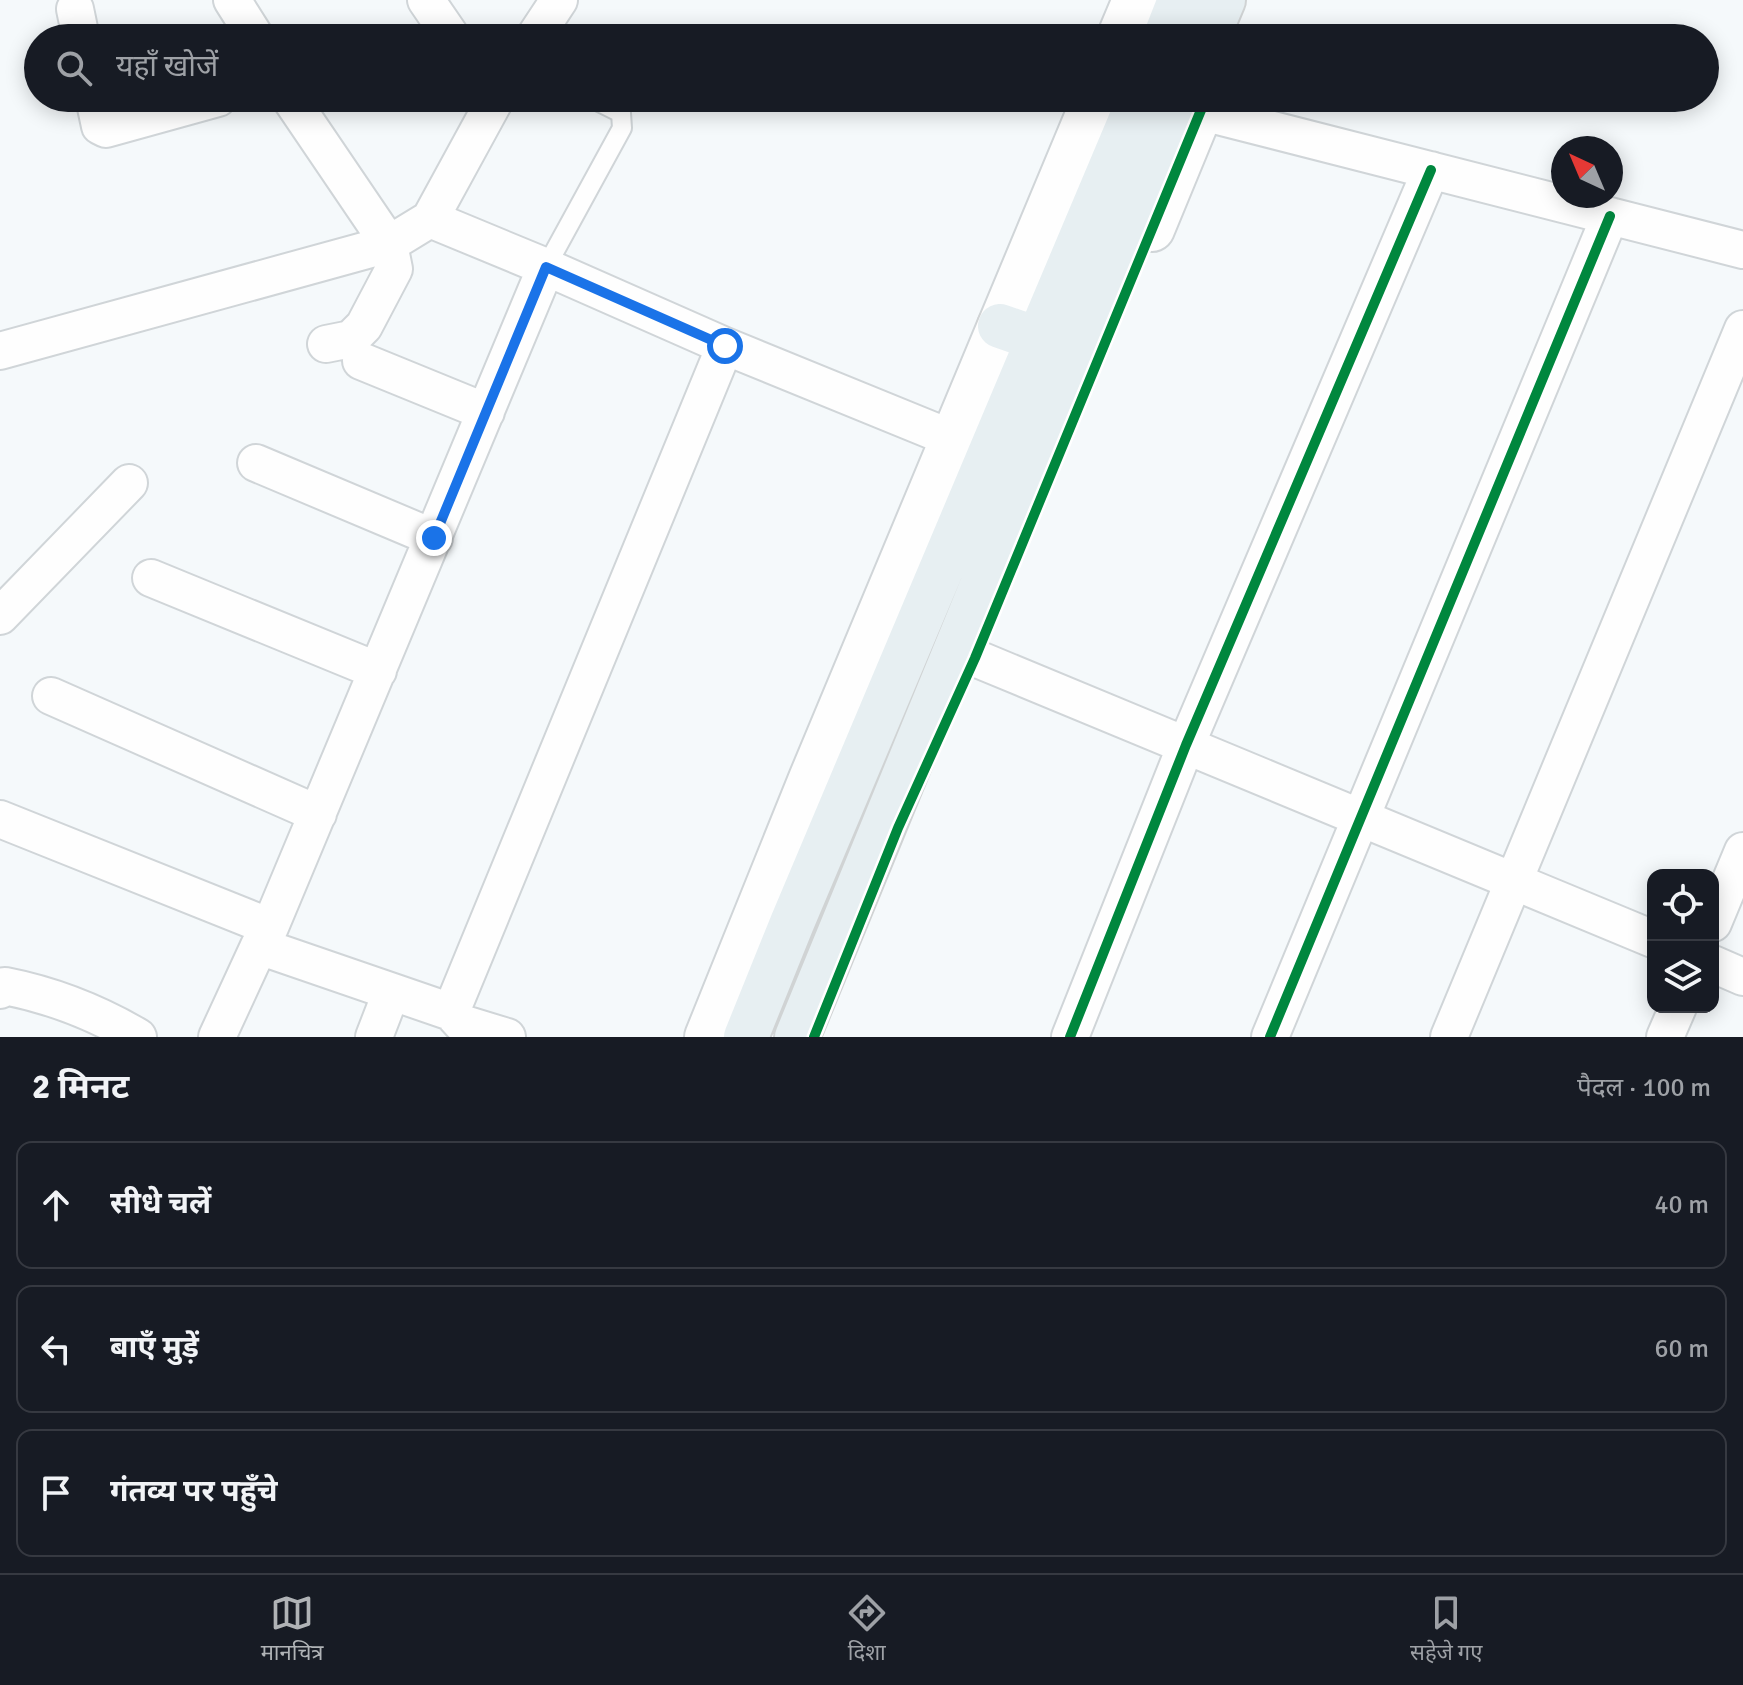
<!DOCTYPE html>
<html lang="hi">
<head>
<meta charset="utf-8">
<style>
	:root { --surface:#171b24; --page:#20242c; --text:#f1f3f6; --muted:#9ea1a6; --line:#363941; --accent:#b0b3b6 }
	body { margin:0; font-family:Signika,"Noto Sans Devanagari",sans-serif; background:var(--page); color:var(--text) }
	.controls { position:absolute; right:24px; bottom:24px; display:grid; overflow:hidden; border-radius:16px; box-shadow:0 4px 20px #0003 }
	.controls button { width:72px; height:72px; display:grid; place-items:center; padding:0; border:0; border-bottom:2px solid var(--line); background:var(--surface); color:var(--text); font:40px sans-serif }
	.compass { position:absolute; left:1551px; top:136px; width:72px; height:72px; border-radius:50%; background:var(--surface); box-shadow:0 4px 20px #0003; rotate:316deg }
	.stop { position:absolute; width:24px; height:24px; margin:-18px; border:6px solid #1a73e8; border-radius:50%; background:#fff }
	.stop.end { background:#1a73e8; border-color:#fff; box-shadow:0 2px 8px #0008 }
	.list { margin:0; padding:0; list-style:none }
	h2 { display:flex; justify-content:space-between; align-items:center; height:104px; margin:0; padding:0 32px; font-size:34px }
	h2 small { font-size:26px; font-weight:400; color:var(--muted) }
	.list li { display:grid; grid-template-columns:52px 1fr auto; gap:24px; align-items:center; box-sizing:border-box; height:128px; margin:0 16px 16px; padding:0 16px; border:2px solid var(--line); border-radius:16px }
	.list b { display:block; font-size:30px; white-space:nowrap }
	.list em { font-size:26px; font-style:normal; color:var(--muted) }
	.icon { flex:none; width:44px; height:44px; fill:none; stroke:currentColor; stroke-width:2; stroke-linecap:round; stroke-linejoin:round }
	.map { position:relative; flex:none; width:1743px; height:1037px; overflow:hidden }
	.search { position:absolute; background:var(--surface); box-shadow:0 4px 20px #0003; left:24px; right:24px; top:24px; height:88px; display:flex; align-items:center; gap:20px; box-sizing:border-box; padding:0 28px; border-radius:44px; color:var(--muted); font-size:30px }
	.sheet { height:536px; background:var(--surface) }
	nav { display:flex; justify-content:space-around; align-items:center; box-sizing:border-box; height:112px; border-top:2px solid var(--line); background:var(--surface); font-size:22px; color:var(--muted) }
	nav a { display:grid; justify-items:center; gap:4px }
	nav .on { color:var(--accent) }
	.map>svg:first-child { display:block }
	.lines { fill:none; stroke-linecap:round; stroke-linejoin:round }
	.lane-casing { stroke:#d0d5d8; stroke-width:22 }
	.street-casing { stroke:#d0d5d8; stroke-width:40 }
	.secondary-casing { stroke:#d0d5d8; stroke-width:48 }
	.primary-casing { stroke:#d0d3d4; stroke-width:48 }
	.lane { stroke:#fefefe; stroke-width:18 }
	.street { stroke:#fefefe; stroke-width:36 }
	.secondary { stroke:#fefefe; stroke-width:44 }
	.primary { stroke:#e7eff2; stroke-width:44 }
	.cycleway-casing { stroke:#fff; stroke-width:15 }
	.cycleway { stroke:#00873e; stroke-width:10 }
	.route { stroke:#1a73e8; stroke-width:10 }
</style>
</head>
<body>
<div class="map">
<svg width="1743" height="1037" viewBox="0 0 1743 1037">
	<rect width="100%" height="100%" fill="#f5f9fb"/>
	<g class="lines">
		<g class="lane-casing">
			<path id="lane" d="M546 267 622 128 621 113 591 98"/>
		</g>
		<g class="street-casing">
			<path id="street" d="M232 0 256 38
				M426 0 452 38
				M75 9 81 38
				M534 38 559 0
				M94 98 100 126 106 129 218 98
				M290 98 389 244 394 269 364 326 351 339 326 344
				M1179 106 1743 250
				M430 219 546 267 725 346 953 439
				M0 351 389 244 430 219 496 98
				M361 361 486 412
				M256 463 434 538
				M151 578 378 671
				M0 616 129 483
				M975 658 1653 939
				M51 696 318 814
				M0 819 270 927
				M1713 923 1743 851
				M259 946 451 1012 461 1023 507 1037
				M1713 964 1743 977
				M0 990 5 986C51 995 97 1013 138 1037
				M451 1012 725 346
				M217 1037 259 946 270 927 546 267
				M374 1037 391 993
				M1070 1037 1186 745 1431 170
				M1270 1037 1610 216
				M1449 1037 1743 329
				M1665 1037 1678 1007"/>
		</g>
		<g class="secondary-casing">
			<path id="secondary" d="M1119 38 1135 0
				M1152 229 1206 98
				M707 1037 811 779 1095 98"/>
		</g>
		<g class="primary-casing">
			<path id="primary" d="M1165 38 1180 0
				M1207 38 1223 0
				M1000 326 1038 339
				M746 1037 792 923 1140 98
				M797 1037 1182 98"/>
		</g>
		<use href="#lane" class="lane"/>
		<use href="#street" class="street"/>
		<use href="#secondary" class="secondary"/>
		<use href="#primary" class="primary"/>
		<g class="cycleway-casing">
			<path id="cycleway" d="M814 1037 898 828 975 658 1206 98
				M1070 1037 1186 745 1431 170
				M1270 1037 1610 216"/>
		</g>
		<use href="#cycleway" class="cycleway"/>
	</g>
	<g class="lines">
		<path class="route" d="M434 538 546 267 725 346"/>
	</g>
</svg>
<div class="controls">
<button><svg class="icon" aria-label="locate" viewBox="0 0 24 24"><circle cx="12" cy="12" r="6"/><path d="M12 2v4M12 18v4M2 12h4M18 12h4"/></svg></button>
<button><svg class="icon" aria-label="layers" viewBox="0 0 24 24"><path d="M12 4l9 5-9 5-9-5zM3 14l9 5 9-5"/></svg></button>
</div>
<svg class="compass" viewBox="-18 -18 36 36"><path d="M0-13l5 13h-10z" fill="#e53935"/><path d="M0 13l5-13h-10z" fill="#9ea1a6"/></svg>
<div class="stop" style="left:725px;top:346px"></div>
<div class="stop end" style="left:434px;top:538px"></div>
<div class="search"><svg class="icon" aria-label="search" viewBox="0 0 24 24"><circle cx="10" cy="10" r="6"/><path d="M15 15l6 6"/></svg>यहाँ खोजें</div>
</div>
<section class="sheet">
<h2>2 मिनट<small>पैदल · 100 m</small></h2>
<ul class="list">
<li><svg class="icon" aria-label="ahead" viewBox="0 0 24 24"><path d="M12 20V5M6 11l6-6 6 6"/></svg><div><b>सीधे चलें</b></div><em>40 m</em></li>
<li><svg class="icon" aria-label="left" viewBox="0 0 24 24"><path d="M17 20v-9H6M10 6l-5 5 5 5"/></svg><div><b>बाएँ मुड़ें</b></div><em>60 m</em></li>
<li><svg class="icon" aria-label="arrive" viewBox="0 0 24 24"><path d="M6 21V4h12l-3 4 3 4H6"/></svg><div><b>गंतव्य पर पहुँचे</b></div></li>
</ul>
</section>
<nav>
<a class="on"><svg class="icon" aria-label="map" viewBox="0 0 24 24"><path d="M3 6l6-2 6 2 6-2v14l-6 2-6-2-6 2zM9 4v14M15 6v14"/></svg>मानचित्र</a>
<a><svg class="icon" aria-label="directions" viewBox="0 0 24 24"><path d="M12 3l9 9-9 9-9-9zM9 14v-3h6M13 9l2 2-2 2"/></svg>दिशा</a>
<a><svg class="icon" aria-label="saved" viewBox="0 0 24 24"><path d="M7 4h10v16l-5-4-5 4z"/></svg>सहेजे गए</a>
</nav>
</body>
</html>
